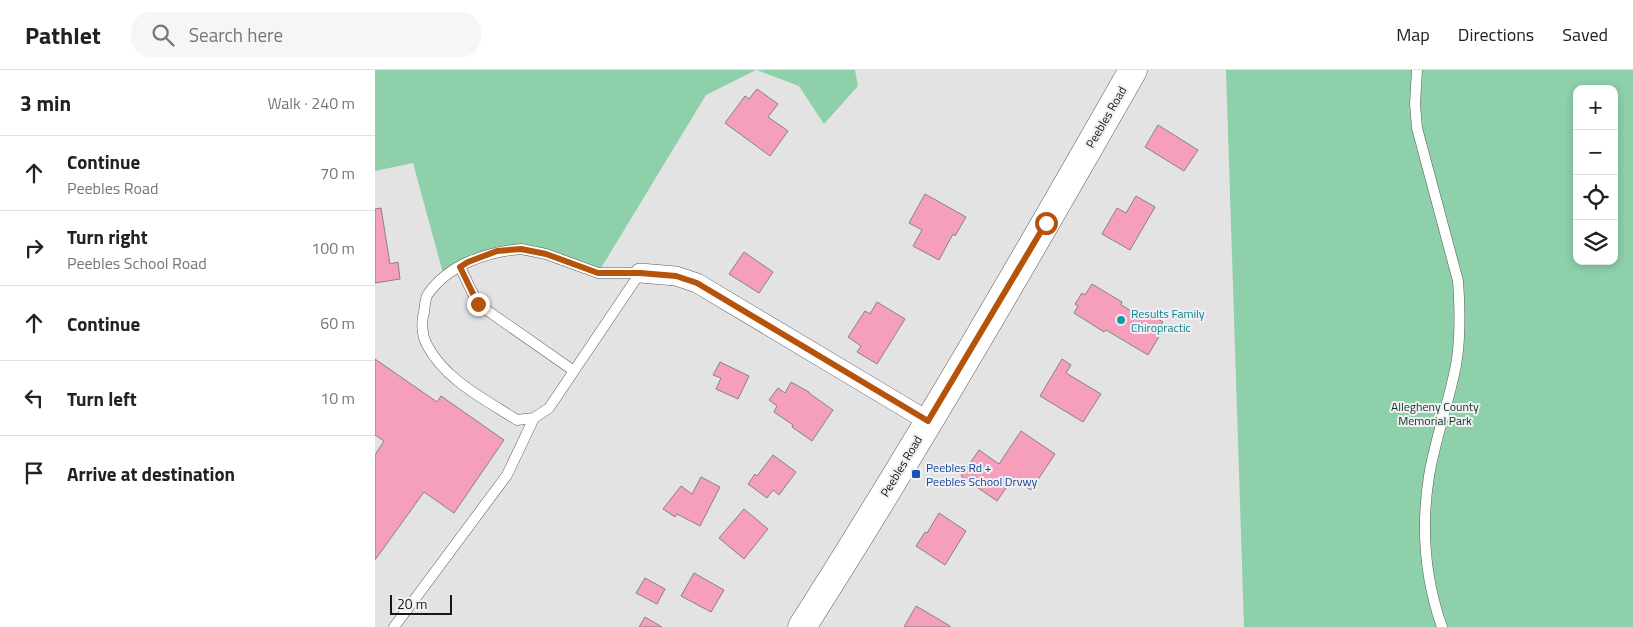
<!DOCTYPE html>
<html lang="en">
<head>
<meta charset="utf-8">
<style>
	:root { --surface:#fff; --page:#f6f6f6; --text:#222; --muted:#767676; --line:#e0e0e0 }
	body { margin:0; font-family:"Titillium Web",sans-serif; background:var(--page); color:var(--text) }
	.controls { position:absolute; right:15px; top:15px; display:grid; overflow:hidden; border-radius:10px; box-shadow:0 2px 8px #0003 }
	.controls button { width:45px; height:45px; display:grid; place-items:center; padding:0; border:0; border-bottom:1px solid var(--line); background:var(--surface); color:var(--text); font:25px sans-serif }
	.scale { position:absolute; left:15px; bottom:12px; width:62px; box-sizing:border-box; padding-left:5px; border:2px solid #181819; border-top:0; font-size:14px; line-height:18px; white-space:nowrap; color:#181819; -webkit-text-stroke:4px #f0f0f2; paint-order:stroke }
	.stop { position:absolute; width:15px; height:15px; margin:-11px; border:4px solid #b45309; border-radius:50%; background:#fff }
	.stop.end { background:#b45309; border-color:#fff; box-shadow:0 1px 5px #0008 }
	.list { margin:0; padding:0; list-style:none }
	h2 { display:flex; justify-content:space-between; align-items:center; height:65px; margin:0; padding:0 20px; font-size:21px }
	h2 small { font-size:16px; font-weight:400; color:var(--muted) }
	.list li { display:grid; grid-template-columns:32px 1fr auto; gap:15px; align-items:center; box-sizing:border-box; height:75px; padding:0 20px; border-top:1px solid var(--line) }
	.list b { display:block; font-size:19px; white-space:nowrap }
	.list p { margin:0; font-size:16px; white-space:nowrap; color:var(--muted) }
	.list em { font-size:16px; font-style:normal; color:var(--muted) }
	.icon { flex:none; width:28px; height:28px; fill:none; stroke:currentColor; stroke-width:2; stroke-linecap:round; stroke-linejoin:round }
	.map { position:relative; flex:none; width:1258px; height:557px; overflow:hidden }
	header { display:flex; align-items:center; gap:30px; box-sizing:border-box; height:70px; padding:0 25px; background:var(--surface); border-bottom:1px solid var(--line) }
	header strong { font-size:24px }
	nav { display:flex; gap:28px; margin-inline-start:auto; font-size:18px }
	.search { width:350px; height:45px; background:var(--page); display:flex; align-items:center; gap:12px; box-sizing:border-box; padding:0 18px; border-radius:20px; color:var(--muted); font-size:19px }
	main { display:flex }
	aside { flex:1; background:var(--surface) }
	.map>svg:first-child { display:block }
	.green { fill:#8dd0a9; fill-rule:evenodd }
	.building { fill:#f69fbd; stroke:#858384 }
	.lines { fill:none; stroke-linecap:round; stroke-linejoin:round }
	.service-casing { stroke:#5b5b5c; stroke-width:11 }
	.minor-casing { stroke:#5b5b5c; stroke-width:20 }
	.primary-casing { stroke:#5b5b5c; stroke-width:29 }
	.service { stroke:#fff; stroke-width:10 }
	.minor { stroke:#fff; stroke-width:19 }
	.primary { stroke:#fff; stroke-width:28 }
	.route { stroke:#b45309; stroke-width:6 }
	.culture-dot { fill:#0f9aa8; stroke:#f0f0f2; stroke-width:2 }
	.transit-dot { fill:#1a4fb4; stroke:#f0f0f2; stroke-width:2 }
	.labels { text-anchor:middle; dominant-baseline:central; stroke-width:4; stroke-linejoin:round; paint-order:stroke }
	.street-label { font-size:12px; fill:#181819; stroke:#f0f0f2 }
	.culture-label { font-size:12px; fill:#0d838f; stroke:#f0f0f2; text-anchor:start }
	.park-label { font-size:12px; fill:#0b321f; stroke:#f0f0f2 }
	.transit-label { font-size:12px; fill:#164399; stroke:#f0f0f2; text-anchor:start }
</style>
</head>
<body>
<header>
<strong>Pathlet</strong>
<div class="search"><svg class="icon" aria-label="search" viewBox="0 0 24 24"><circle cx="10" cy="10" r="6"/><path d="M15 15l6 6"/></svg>Search here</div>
<nav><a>Map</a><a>Directions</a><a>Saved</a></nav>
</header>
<main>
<aside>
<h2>3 min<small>Walk · 240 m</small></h2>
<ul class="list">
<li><svg class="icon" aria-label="ahead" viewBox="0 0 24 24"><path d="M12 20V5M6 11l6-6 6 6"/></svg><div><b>Continue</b><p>Peebles Road</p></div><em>70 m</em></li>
<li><svg class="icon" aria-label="right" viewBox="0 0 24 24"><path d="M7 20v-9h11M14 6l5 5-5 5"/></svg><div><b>Turn right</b><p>Peebles School Road</p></div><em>100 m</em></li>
<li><svg class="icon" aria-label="ahead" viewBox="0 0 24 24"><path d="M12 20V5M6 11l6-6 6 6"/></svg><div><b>Continue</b></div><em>60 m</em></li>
<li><svg class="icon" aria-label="left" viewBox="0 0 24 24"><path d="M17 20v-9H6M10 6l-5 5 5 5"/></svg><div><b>Turn left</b></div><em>10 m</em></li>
<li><svg class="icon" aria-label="arrive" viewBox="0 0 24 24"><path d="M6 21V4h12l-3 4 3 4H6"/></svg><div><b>Arrive at destination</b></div></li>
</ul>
</aside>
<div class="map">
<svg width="1258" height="557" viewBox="0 0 1258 557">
	<rect width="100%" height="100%" fill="#e3e3e4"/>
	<path class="green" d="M0 0H381L331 25 223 203 171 184 122 181 69 207 38 93 0 101Z
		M382 0H480L483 16 449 54 424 16Z
		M851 0H1258V557H869ZM1202 19H1239V191H1202Z"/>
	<path class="building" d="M382 19 403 34 393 47 413 61 395 86 350 53 370 26 374 29Z
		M783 55 823 80 809 101 770 77Z
		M550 124 591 147 580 166 578 164 564 190 538 176 547 160 534 153Z
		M761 126 780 137 755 180 727 164 742 138 751 143Z
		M6 138 15 194 23 192 25 209 0 213V139Z
		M369 182 398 202 384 223 354 204Z
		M717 214 747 232 746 235 760 243 762 240 774 247 776 245 788 252 786 254 790 257 773 285 731 260 729 262 699 243 703 236 700 234 707 223 710 225Z
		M502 232 530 249 502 294 482 282 486 276 473 267 490 241 495 244Z
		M0 289 62 332 66 326 129 370 79 443 49 422 0 490V385L9 371 0 365Z
		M687 289 696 295 691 303 726 324 708 352 665 326Z
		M345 292 374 306 363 329 341 319 346 308 338 305Z
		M416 312 434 322V323L458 340 437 371 417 357 418 355 399 342 402 336 394 330 403 318 410 323Z
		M646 361 680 384 656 420 638 408 622 431 586 406 604 380 624 394Z
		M398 385 421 402 404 425 398 420 392 428 373 414 380 404 382 406Z
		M326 407 345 417 325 456 302 444 300 447 288 439 306 416 317 424Z
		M369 439 393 459 369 489 344 468Z
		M564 443 591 461 570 495 541 476 550 462 552 463Z
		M319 503 349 520 336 542 306 526Z
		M270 508 290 519 282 534 261 523Z
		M541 536 575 556V557H529Z
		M270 547 287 557H264Z"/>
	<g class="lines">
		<g class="service-casing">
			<path id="service" d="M1042 0 1040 34 1042 58 1083 211C1085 239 1086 267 1081 295 1074 332 1060 369 1054 406 1046 457 1050 509 1067 557
				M146 179 171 184 223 203H265L174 338 159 348 142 350C111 330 70 310 52 275 47 266 46 252 49 242 50 236 50 228 53 224 74 194 112 182 146 179Z
				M85 197 103 234 199 301
				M19 557 132 405 159 348"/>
		</g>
		<g class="minor-casing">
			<path id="minor" d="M265 203 301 206 322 213 553 351"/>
		</g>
		<g class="primary-casing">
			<path id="primary" d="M427 557C543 375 651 188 758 0"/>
		</g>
		<use href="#service" class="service"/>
		<use href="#minor" class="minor"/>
		<use href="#primary" class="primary"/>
	</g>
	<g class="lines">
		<path class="route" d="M103 234 85 197 93 192 122 181 146 179 171 184 223 203H265L301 206 322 213 553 351 671 153"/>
	</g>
	<circle class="culture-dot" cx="746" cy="250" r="5"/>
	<rect class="transit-dot" x="536" y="399" width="10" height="10" rx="2.5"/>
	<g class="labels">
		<g class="street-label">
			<text transform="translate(731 47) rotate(-60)">Peebles Road</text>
			<text transform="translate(526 396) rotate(-59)">Peebles Road</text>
		</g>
		<g class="culture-label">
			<text x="756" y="243">Results Family<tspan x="756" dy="14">Chiropractic</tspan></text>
		</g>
		<g class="park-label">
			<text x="1060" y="336">Allegheny County<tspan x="1060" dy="14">Memorial Park</tspan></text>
		</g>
		<g class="transit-label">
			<text x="551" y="397">Peebles Rd +<tspan x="551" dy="14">Peebles School Drvwy</tspan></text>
		</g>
	</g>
</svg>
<div class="controls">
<button>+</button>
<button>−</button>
<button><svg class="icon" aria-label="locate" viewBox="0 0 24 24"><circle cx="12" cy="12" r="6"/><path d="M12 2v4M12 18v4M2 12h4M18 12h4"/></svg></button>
<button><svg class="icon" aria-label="layers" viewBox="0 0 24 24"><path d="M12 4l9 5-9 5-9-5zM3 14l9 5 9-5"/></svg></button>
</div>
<div class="scale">20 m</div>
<div class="stop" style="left:671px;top:153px"></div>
<div class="stop end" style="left:103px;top:234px"></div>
</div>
</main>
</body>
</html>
